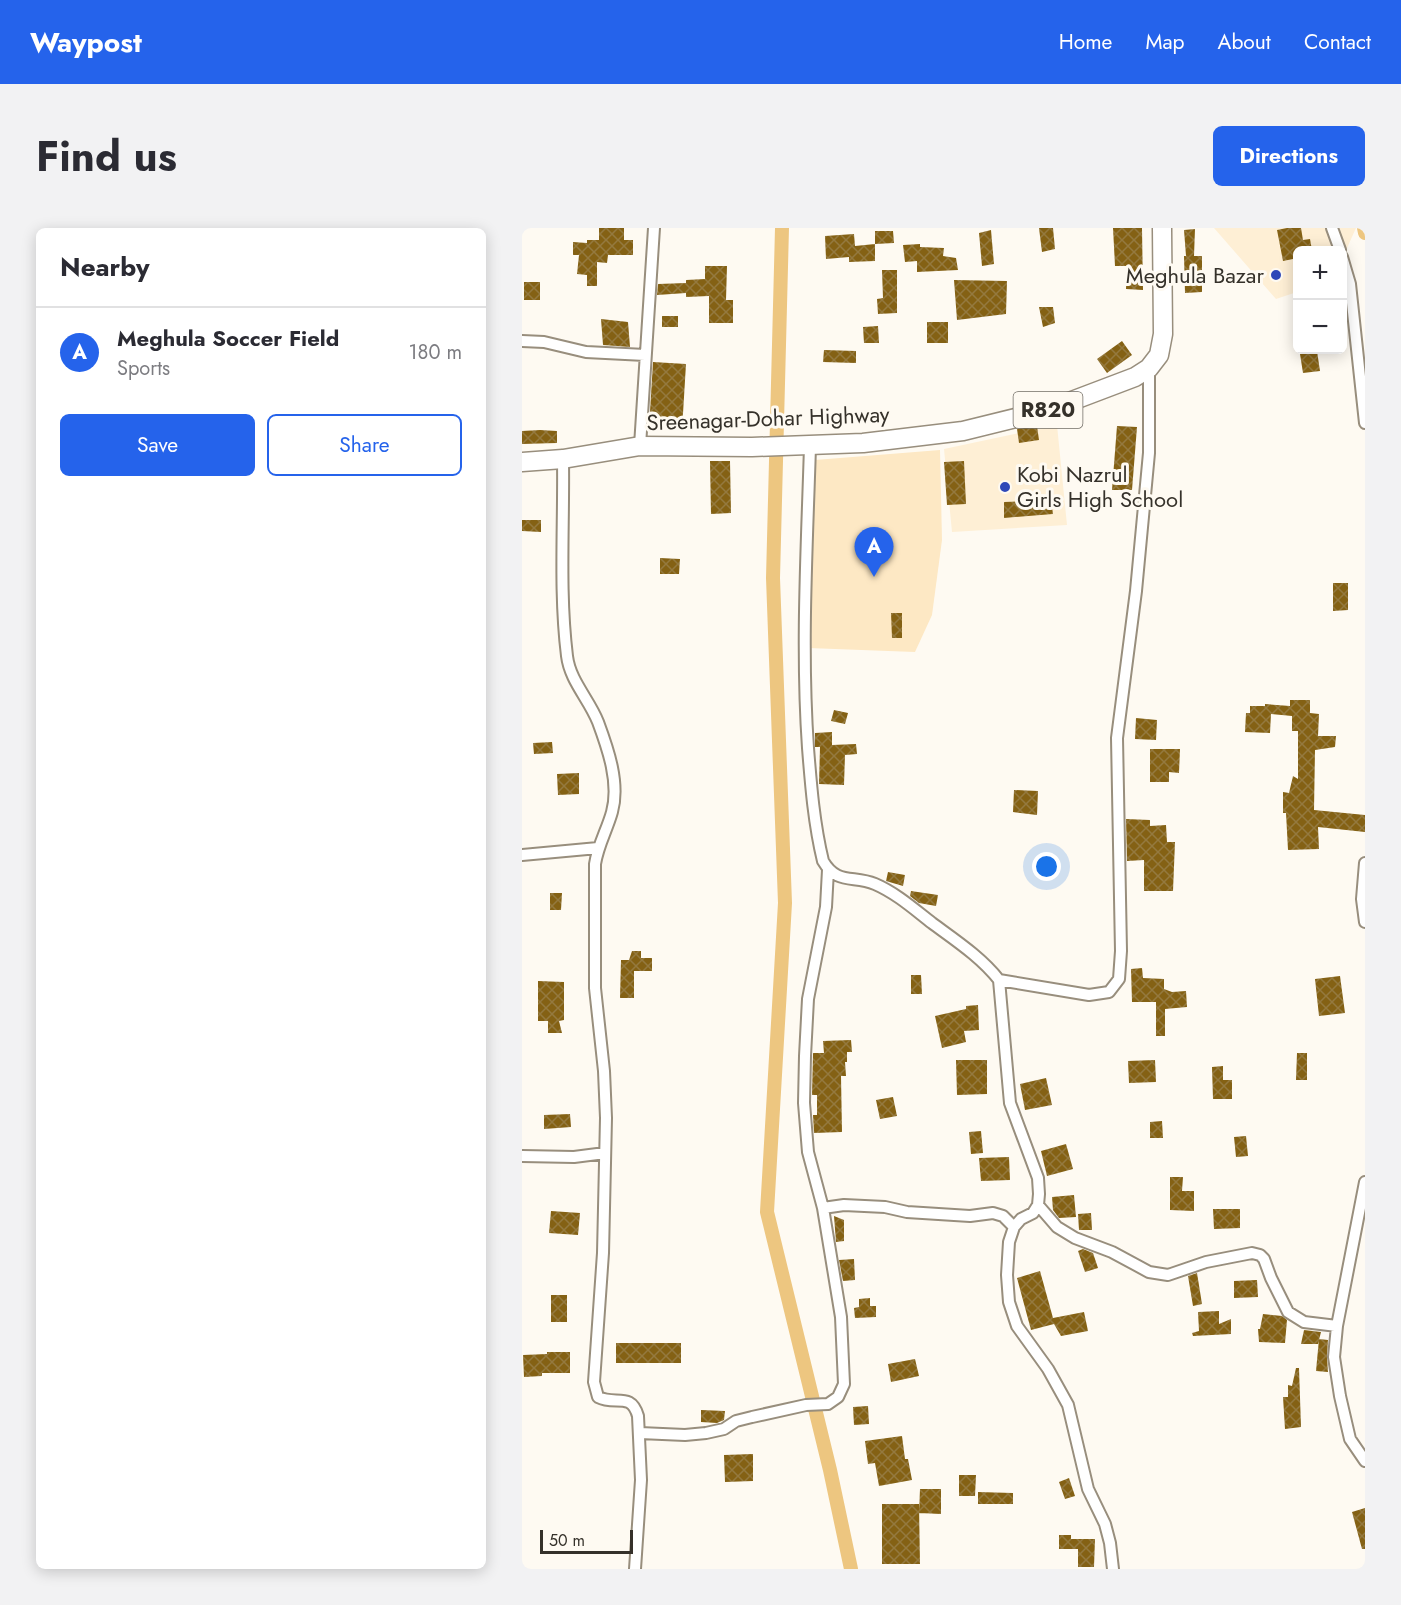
<!DOCTYPE html>
<html lang="en">
<head>
<meta charset="utf-8">
<style>
	:root { --surface:#fff; --page:#f2f2f3; --text:#2b2b33; --muted:#7c7c81; --line:#e1e1e2; --accent:#2563eb }
	body { margin:0; font-family:Jost,sans-serif; background:var(--page); color:var(--text) }
	.controls { position:absolute; right:18px; top:18px; display:grid; overflow:hidden; border-radius:9px; box-shadow:0 3px 15px #0003 }
	.controls button { width:54px; height:54px; display:grid; place-items:center; padding:0; border:0; border-bottom:2px solid var(--line); background:var(--surface); color:var(--text); font:30px sans-serif }
	.scale { position:absolute; left:18px; bottom:15px; width:93px; box-sizing:border-box; padding-left:6px; border:3px solid #35312a; border-top:0; font-size:16px; line-height:21px; white-space:nowrap; color:#35312a; -webkit-text-stroke:4px #fefaf2; paint-order:stroke }
	.you { position:absolute; left:525px; top:639px; width:21px; height:21px; margin:-15px; border:4px solid #fff; border-radius:50%; background:#1a73e8; box-shadow:0 0 0 9px #1a73e833 }
	.badge { display:grid; place-items:center; width:39px; height:39px; border-radius:50%; background:var(--accent); color:#fff; font-size:20px; font-weight:700 }
	.pin { position:absolute; translate:-50% -50px; filter:drop-shadow(0 2px 3px #0008) }
	.pin::after { content:''; position:absolute; top:32px; width:21px; height:18px; background:inherit; clip-path:polygon(0 0,100% 0,50% 100%) }
	.list { margin:0; padding:0; list-style:none }
	h2 { display:flex; justify-content:space-between; align-items:center; height:78px; margin:0; padding:0 24px; font-size:26px }
	h2 small { font-size:20px; font-weight:400; color:var(--muted) }
	.list li { display:grid; grid-template-columns:39px 1fr auto; gap:18px; align-items:center; box-sizing:border-box; height:90px; padding:0 24px; border-top:2px solid var(--line) }
	.list b { display:block; font-size:22px; white-space:nowrap }
	.list p { margin:0; font-size:20px; white-space:nowrap; color:var(--muted) }
	.list em { font-size:20px; font-style:normal; color:var(--muted) }
	.actions { display:flex; gap:12px; padding:18px 24px }
	.actions a { flex:1; padding:14px 0; border:2px solid var(--accent); border-radius:9px; text-align:center; font-size:21px; color:var(--accent) }
	.actions .main { background:var(--accent); color:#fff }
	.map { position:relative; flex:none; width:843px; height:1341px; overflow:hidden; border-radius:9px }
	header { display:flex; align-items:center; gap:36px; box-sizing:border-box; height:84px; padding:0 30px; background:var(--accent); color:#fff }
	header strong { font-size:28px }
	nav { display:flex; gap:33px; margin-inline-start:auto; font-size:21px }
	.intro { display:flex; align-items:center; justify-content:space-between; box-sizing:border-box; height:144px; padding:0 36px }
	h1 { margin:0; font-size:42px }
	.button { padding:15px 27px; border-radius:9px; background:var(--accent); color:#fff; font-size:21px; font-weight:700 }
	main { display:flex; gap:36px; padding:0 36px }
	aside { flex:1; background:var(--surface); border-radius:9px; box-shadow:0 3px 15px #0003 }
	.map>svg:first-child { display:block }
	.built { fill:#feefd5 }
	.pitch { fill:#fde8c4 }
	.lines { fill:none; stroke-linecap:round; stroke-linejoin:round }
	.canal { stroke:#edc680; stroke-width:14 }
	.building { fill:url(#building-cross-hatch) }
	.street-casing { stroke:#988e7d; stroke-width:14 }
	.primary-casing { stroke:#988e7d; stroke-width:21 }
	.street { stroke:#fff; stroke-width:10 }
	.primary { stroke:#fff; stroke-width:18 }
	.poi-dot { fill:#2e48b8; stroke:#fefaf2; stroke-width:2 }
	.labels { text-anchor:middle; dominant-baseline:central; stroke-width:6; stroke-linejoin:round; paint-order:stroke }
	.shield { fill:#fefaf2; stroke:#716d66; stroke-width:1.5 }
	.shield-label { font-size:21px; font-weight:bold; fill:#35312a }
	.poi-label { font-size:22px; fill:#35312a; stroke:#fefaf2; text-anchor:end }
	.street-label { font-size:22px; fill:#35312a; stroke:#fefaf2 }
</style>
</head>
<body>
<header>
<strong>Waypost</strong>
<nav><a>Home</a><a>Map</a><a>About</a><a>Contact</a></nav>
</header>
<div class="intro"><h1>Find us</h1><a class="button">Directions</a></div>
<main>
<aside>
<h2>Nearby<small></small></h2>
<ul class="list">
<li><span class="badge">A</span><div><b>Meghula Soccer Field</b><p>Sports</p></div><em>180 m</em></li>
</ul>
<div class="actions"><a class="main">Save</a><a>Share</a></div>
</aside>
<div class="map">
<svg width="843" height="1341" viewBox="0 0 843 1341">
	<defs>
		<pattern id="building-cross-hatch" width="8" height="8" patternUnits="userSpaceOnUse" patternTransform="scale(1.5)"><rect width="8" height="8" fill="#846114"/><path d="M0 0l8 8M0 8l8-8" fill="none" stroke="#94793f"/></pattern>
	</defs>
	<rect width="100%" height="100%" fill="#fefaf2"/>
	<path class="built" d="M692 0H834L821 29 820 22H776L775 64 754 71Z
		M535 197 545 297 430 304 422 221Z"/>
	<path class="pitch" d="M418 222 420 312 410 387 393 424 286 420 293 232Z"/>
	<g class="lines">
		<path class="canal" d="M260 0 251 350 263 675 245 984 308 1242 329 1341
			M842 0 843 5"/>
	</g>
	<path class="building" d="M77 0H102V12H111V27H86L85 35 75 34V58H65V47L55 46 57 27H51V14L65 15V12H77Z
		M517 0H531L533 21 520 24Z
		M591 0H620L621 62 604 61 605 38H593Z
		M765 0H779L781 12 788 11 790 22H776V30L761 33 755 2Z
		M673 1 672 28H680V64L663 65 662 28H664L662 2Z
		M469 2 472 36 460 38 457 5Z
		M353 3H371L372 15 353 16Z
		M332 6 333 18 353 16V33L327 34V29L304 31 303 8Z
		M398 16V19L422 20 421 28 434 30 436 42 395 44V33L383 34 381 17Z
		M183 38H205L204 72H211V95H187V68L164 69V65L135 67 136 56 164 55V52L183 51Z
		M360 42H375V85L356 86 355 71 361 70Z
		M432 52 485 53 484 86 435 92Z
		M2 54H18V72H2Z
		M517 79H531L533 95 521 99Z
		M140 88H156V99H140Z
		M79 91 106 94 108 119 81 117Z
		M405 94H426V115H405Z
		M356 98 357 115H342L341 99Z
		M600 113 610 127 585 145 575 131Z
		M302 122 334 123V135L301 134Z
		M795 123 798 143 781 145 778 126Z
		M131 134 164 136 160 202 127 200Z
		M515 198 517 212 497 215 495 201Z
		M595 198 615 199 610 262H590Z
		M18 202 35 203V215L0 216V203Z
		M188 233H208L209 285 189 286Z
		M442 233 444 276 425 277 422 234Z
		M529 272 531 286 482 290V274Z
		M0 292H19V304L0 303Z
		M138 330 158 331 157 346H138Z
		M811 355H826V382L811 383Z
		M369 385H380V410H370Z
		M768 472H788V485L797 486 796 508H814L813 519 793 522 792 582 843 587V604L796 599 797 621 766 622 764 585H761V564L767 565 771 548 776 551V503H770V488L749 486 748 505 723 504 724 485H728V478H743V476L768 478Z
		M312 482 326 485 323 496 309 493Z
		M614 490 635 492 634 512 613 511Z
		M310 504V517L334 516 335 526 323 527 322 557 297 556 298 519H293V505Z
		M30 514 31 525 12 526 11 515Z
		M628 521H658L657 545 647 544V554H628Z
		M57 545V566L36 567 35 546Z
		M492 562 516 563 515 587 491 584Z
		M604 591 628 592V598L644 597 645 614H653L651 663H622V632L605 633Z
		M366 644 383 647 381 658 364 653Z
		M389 663 416 667 414 678 397 675 388 668Z
		M28 665H40L39 682H28Z
		M110 723H119V730H130V743H112V770H98L99 732H107Z
		M620 740 621 750 642 751V761L650 764 664 763 665 779 643 781V808H634V774H610L609 741Z
		M389 747H399L400 766H389Z
		M818 748 823 785 797 788 793 751Z
		M16 753 42 754V792L37 793 40 805H26V793H16Z
		M456 777 457 802 442 803 444 814 420 820 413 788 444 781V778Z
		M329 812 330 824H325V834H323L324 848H319L320 904 292 905 291 887H295V867H290L291 825H302L301 813Z
		M775 825H785V852H774Z
		M434 832H465V866L435 867Z
		M633 832 634 854 607 855 606 833Z
		M701 838V852H710V871H691L690 839Z
		M524 850 530 877 503 882 498 856Z
		M371 869 375 888 358 891 354 872Z
		M48 886 49 899 22 901V887Z
		M640 893 641 910H628V894Z
		M459 903 461 925 449 926 447 904Z
		M724 908 726 928 714 929 712 909Z
		M544 916 551 941 525 948 519 923Z
		M487 929 488 952 459 953 457 930Z
		M648 949H661L660 963H672V983L648 982Z
		M552 967 554 989 537 990 531 982 530 969Z
		M691 981H718V1000L692 1001Z
		M29 983 58 985 56 1007 27 1005Z
		M569 985 570 1002H557L556 986Z
		M312 988 322 992V1013L314 1014Z
		M561 1021 571 1025 576 1040 563 1044 556 1023Z
		M332 1031 333 1052 321 1053 317 1032Z
		M518 1043 531 1090 562 1084 566 1103 539 1108 532 1096 509 1102 495 1050Z
		M675 1045 680 1076 671 1078 666 1048Z
		M735 1052 736 1069 712 1070V1053Z
		M29 1067H45V1094H29Z
		M348 1070V1078H354V1089L333 1090 332 1080 337 1079V1071Z
		M697 1083V1096L709 1091V1106L671 1108 670 1105 677 1103 676 1084Z
		M741 1086 760 1088 765 1092 763 1115 737 1114 736 1101H738Z
		M782 1102 799 1104 796 1116H779Z
		M797 1111 806 1112 805 1129 806 1144 794 1143Z
		M94 1115H159V1135H94Z
		M25 1124H48V1145H20V1148L2 1149 1 1127 25 1126Z
		M393 1131 397 1148 369 1154 366 1136Z
		M774 1140H777L779 1199 763 1201 761 1169H766V1157L770 1158Z
		M346 1178 347 1196 332 1197 331 1179Z
		M179 1182 203 1183 202 1192 195 1195 179 1194Z
		M380 1208 383 1231H386L390 1252 357 1258 353 1235 346 1236 343 1213Z
		M231 1226V1253L203 1254 202 1227Z
		M437 1247H454L453 1268H437Z
		M547 1250 553 1268 543 1271 537 1254Z
		M398 1261H419V1286L397 1285Z
		M456 1264 491 1265V1276H456Z
		M360 1276H397L398 1336H360Z
		M843 1280V1321H840L830 1284Z
		M537 1307H549V1311H573L572 1339H556V1321H537Z"/>
	<g class="lines">
		<g class="street-casing">
			<path id="street" d="M810 0 818 22
				M820 29 828 56 843 195
				M0 113 22 114 64 124 123 127
				M118 218 132 0
				M288 218C285 319 279 419 286 520 289 558 292 596 301 633 315 657 331 647 353 656 374 665 392 681 410 695 433 712 459 729 477 752L488 875 516 950 517 966 516 977 511 985 499 991 492 999 487 1014 485 1047 487 1074 495 1098 526 1141 546 1177 566 1261 583 1296 588 1315 591 1341
				M41 231C42 297 37 363 45 428 48 453 67 471 76 494 86 521 98 555 90 584 85 602 76 617 73 636V760L82 843 84 890 81 1025 72 1154 76 1169C93 1178 109 1163 116 1188L119 1252 113 1341
				M0 627 76 620
				M843 635 840 671 843 694
				M477 752 567 767 587 764 597 751 599 723 595 510 614 363 627 225V140
				M0 928 52 929 83 925
				M843 954 815 1098 812 1129 818 1168 828 1211 843 1233
				M516 977 535 999 553 1010 590 1024 627 1044 646 1047 684 1034 730 1025 738 1027 742 1031 749 1050 766 1084 782 1094 815 1098
				M301 980 322 977 363 979 385 984 448 988 471 985 481 988 492 999
				M118 1205 163 1207 184 1205 202 1201 214 1193 230 1189 284 1177 306 1176 316 1169 322 1156 319 1089 301 980 286 924 282 875 283 828 286 771 304 679 306 642"/>
		</g>
		<g class="primary-casing">
			<path id="primary" d="M0 234 41 231 118 218 230 219 341 215 441 203 526 182 613 149 627 140 637 127 641 106 640 0"/>
		</g>
		<use href="#street" class="street"/>
		<use href="#primary" class="primary"/>
	</g>
	<g class="poi-dot">
		<circle cx="754" cy="47" r="6"/>
		<circle cx="483" cy="259" r="6"/>
	</g>
	<g class="labels">
		<rect class="shield" x="491.5" y="164" width="69" height="36" rx="4.5"/>
		<g class="shield-label">
			<text x="526" y="182">R820</text>
		</g>
		<g class="poi-label">
			<text x="742" y="47">Meghula Bazar</text>
			<text x="495" y="246" text-anchor="start">Kobi Nazrul<tspan x="495" dy="25">Girls High School</tspan></text>
		</g>
		<g class="street-label">
			<text transform="translate(246 190) rotate(-2)">Sreenagar-Dohar Highway</text>
		</g>
	</g>
</svg>
<div class="controls">
<button>+</button>
<button>−</button>
</div>
<div class="scale">50 m</div>
<div class="you"></div>
<div class="pin badge" style="left:352px;top:349px">A</div>
</div>
</main>
</body>
</html>
